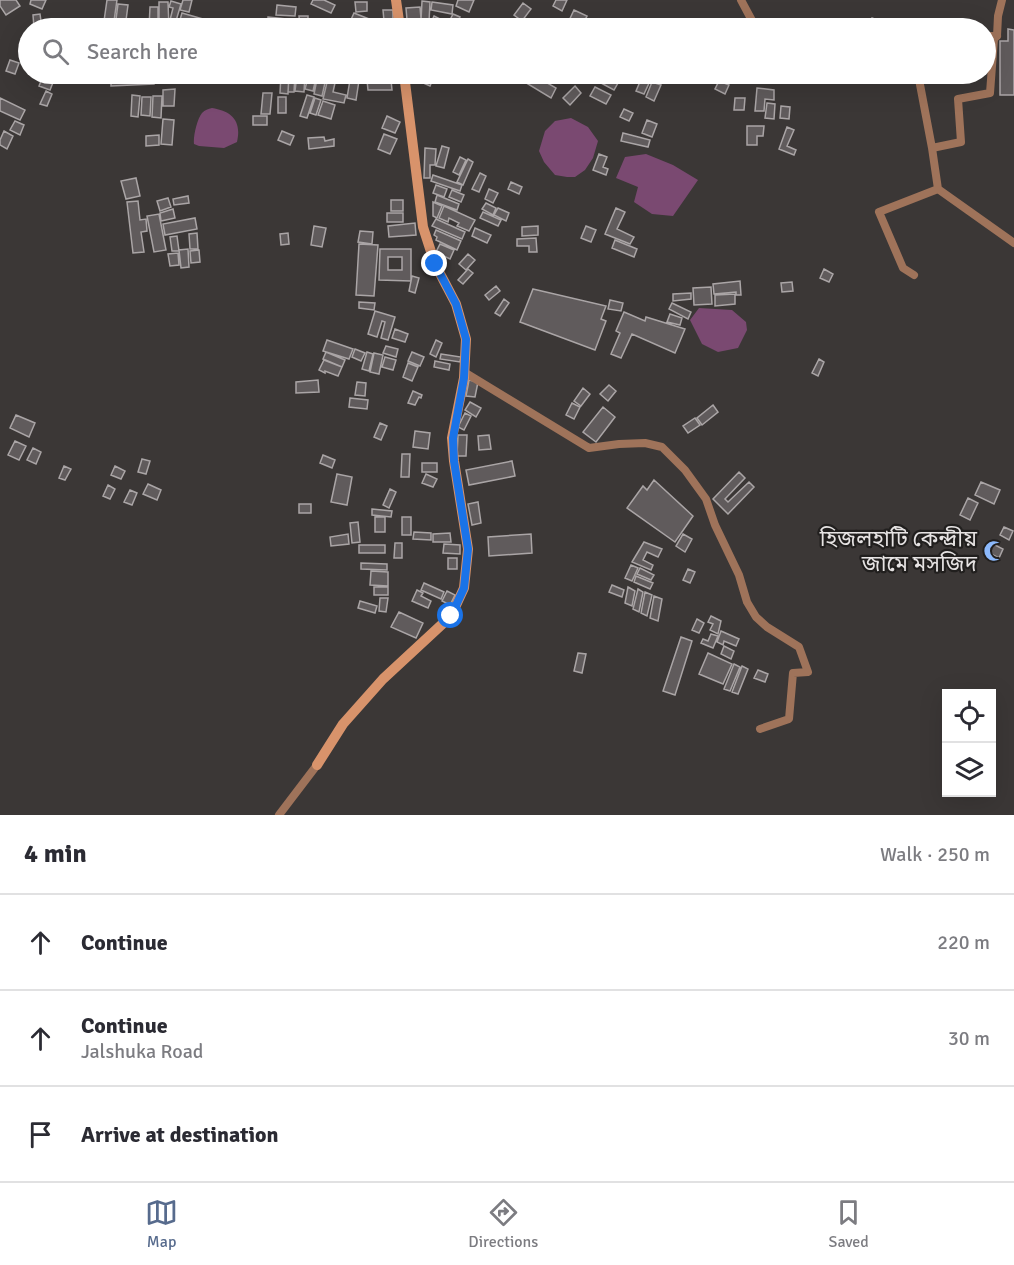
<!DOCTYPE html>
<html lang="en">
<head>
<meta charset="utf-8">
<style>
	:root { --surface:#fff; --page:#f7f7f7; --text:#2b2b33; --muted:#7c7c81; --line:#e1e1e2; --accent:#576b8d }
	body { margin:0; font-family:Signika,"Noto Sans Bengali",sans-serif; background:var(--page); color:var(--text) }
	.controls { position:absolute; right:18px; bottom:18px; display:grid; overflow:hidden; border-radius:0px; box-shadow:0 6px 24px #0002 }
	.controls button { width:54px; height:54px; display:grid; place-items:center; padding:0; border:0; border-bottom:2px solid var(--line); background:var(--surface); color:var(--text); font:30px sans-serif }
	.stop { position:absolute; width:18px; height:18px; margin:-14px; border:4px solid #1a73e8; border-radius:50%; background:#fff }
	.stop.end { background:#1a73e8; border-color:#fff; box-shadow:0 2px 6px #0008 }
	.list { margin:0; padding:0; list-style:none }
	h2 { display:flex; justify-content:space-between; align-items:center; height:78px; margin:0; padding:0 24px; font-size:26px }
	h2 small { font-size:20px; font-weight:400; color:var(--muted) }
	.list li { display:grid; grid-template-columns:39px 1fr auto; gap:18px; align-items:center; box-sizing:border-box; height:96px; padding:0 24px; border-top:2px solid var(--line) }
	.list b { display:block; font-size:22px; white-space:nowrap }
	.list p { margin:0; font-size:20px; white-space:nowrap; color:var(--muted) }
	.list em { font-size:20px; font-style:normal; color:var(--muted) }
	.icon { flex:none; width:33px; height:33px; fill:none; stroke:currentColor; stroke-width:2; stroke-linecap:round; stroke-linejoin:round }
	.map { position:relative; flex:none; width:1014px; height:815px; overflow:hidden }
	.search { position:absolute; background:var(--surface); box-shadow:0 6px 24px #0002; left:18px; right:18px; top:18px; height:66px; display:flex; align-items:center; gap:15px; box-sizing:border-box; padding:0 21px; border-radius:33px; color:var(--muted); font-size:22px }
	.sheet { height:366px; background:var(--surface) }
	nav { display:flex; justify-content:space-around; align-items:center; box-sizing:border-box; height:84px; border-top:2px solid var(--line); background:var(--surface); font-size:16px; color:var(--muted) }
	nav a { display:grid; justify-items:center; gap:3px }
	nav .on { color:var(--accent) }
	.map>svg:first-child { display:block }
	.water { fill:#7a4971 }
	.building { fill:#605b5c; stroke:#aaa5a6; stroke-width:1.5; fill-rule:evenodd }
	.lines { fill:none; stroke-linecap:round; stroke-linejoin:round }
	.street { stroke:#9f735a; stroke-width:8 }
	.secondary { stroke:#d8936b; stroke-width:10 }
	.route { stroke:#1a73e8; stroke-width:8 }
	.labels { text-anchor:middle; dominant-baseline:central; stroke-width:4.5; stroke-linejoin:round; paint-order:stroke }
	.poi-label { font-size:22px; fill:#e6e3e3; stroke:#211f1e; text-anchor:end }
</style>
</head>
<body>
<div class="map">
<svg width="1014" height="815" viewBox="0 0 1014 815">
	<rect width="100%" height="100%" fill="#3b3736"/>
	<path class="water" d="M212 108C231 111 242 120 237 142L224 148 199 146 194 144C193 137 197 119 202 113 205 110 208 109 212 108Z
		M571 118 588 127 598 141 593 158 585 170 575 177H567L555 175 544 162 539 151 545 131 555 121Z
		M646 154 673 165 698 180 673 216 652 214 634 202 638 187 616 178 625 157Z
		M699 308 732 310 746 322 747 330 738 348 718 352 702 344 690 320Z"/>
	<path class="building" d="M0 0H16L20 6 6 15 0 6Z
		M31 0H46L42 9 30 4Z
		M107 0H117L113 28H103Z
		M183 0H192L189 12 180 10Z
		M313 0H324L335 5 331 13 311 4Z
		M458 0H474L469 12 456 6Z
		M556 0H567L562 11 553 6Z
		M171 1 181 4 176 21 170 20 173 8 169 7Z
		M422 1 430 2 429 22 421 21Z
		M159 2H168L169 28H159Z
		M355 2H367V11L356 12Z
		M432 2 453 5 452 14 431 10Z
		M523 3 531 9 522 21 514 15Z
		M118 4 128 5 125 28 115 27Z
		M277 5 296 7 295 16 276 15Z
		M150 7H158V28H149Z
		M420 7 421 19 407 20 406 8Z
		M383 10H393V21H384Z
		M574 10 587 16 581 28H569L566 27Z
		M182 13 210 21 208 28H198L179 23Z
		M354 13 369 19 365 28H360L349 24Z
		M40 14 42 28H34L33 15Z
		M453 14 460 17 455 28H446Z
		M299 16H308V28H300Z
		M434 16 446 22 443 28 431 23Z
		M268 17 286 19V28H268Z
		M872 18 882 22 879 28H867Z
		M1008 29 1014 30V95H1000V41H1008Z
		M10 60 19 63 15 74 6 71Z
		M281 74H289L288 94 280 93Z
		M309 74H317L313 91 305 89Z
		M318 74H327L322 96 314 94Z
		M329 74H337L333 92 346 95 344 103 323 99Z
		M351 74H360L356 100 347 98Z
		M422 74H435L430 86 419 81Z
		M527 74H532L556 88 551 98 523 81Z
		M604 74 618 83 614 90 599 82Z
		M705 74H727L728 79 705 81Z
		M154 75V84L111 86V77Z
		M289 75H295L294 92H288Z
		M297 75H305L304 92 295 91Z
		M43 76 54 80 50 90 39 86Z
		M642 77 650 81 644 94 636 91Z
		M367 80H391L392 90H368Z
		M719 81 729 85 725 94 715 89Z
		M652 82 661 85 654 101 646 97Z
		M575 86 581 93 570 105 563 98Z
		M595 87 611 95 606 104 590 96Z
		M757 88 774 90V100L765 99 764 111H755Z
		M175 89 174 106H163V90Z
		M46 91 52 94 47 106 40 104Z
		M263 93H272L270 114H261Z
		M132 95 140 96 138 117 131 116Z
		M307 95 314 97 307 118 300 116Z
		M153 96H162L161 118 152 117Z
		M142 97H151L150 116 141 115Z
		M278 97H286V113H278Z
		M0 98 25 110 20 120 0 111Z
		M315 98 321 100 316 115 310 113Z
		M735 98H745L744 110H734Z
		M323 101 335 105 331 119 318 115Z
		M767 103 775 104 774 119 765 118Z
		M781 106 790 107 789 119 780 118Z
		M624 109 633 113 629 121 620 117Z
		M253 116H267V125H253Z
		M387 116 400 122 395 133 382 128Z
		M163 119 174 120 172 145 161 144Z
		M647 120 657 124 652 137 642 133Z
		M15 121 24 125 20 135 10 130Z
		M747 126H764L763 136H757V145H747Z
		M787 127 794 130 787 146 796 150 794 155 779 149Z
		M4 131 13 136 7 149 0 145V140Z
		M282 131 294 136 290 145 278 140Z
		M623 133 650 140 648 147 621 141Z
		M384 134 397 139 390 154 378 149Z
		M159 135V145L146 146V136Z
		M324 137 325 141 334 139V146L309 149 308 138Z
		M442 146 449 148 444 168 436 166Z
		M425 148 436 149 435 165H430V178H424Z
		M599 154 607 157 603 167 608 169 606 175 593 170Z
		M460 157 466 160 459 175 453 172Z
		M468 159 473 162 463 185 457 182Z
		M480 173 486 176 479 192 472 189Z
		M433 175 462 185 460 191 431 181Z
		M136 178 140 196 126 199 121 181Z
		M511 182 522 187 519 194 508 189Z
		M436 185 447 189 444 197 433 193Z
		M489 189 498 193 493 203 485 199Z
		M452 190 464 195 461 202 449 197Z
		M437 195 459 204 457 210 435 202Z
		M188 196 189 203 174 205 173 199Z
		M168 198 171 207 160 211 157 201Z
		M391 200H403V211H391Z
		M138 201 140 220 146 219 147 231 141 232 144 252 133 253 127 202Z
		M433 202 442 206 437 218 433 216Z
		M486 203 496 208 493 215 482 209Z
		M444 206 475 220 469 231 457 226 459 223 449 218 448 222 439 218Z
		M498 208 509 213 506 221 494 215Z
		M616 208 625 212 617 229 634 237 630 244 605 234Z
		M173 209 175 218 161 221 160 213Z
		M483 212 501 220 498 226 480 218Z
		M387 213H403V222H387Z
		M159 214 166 250 154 252 147 216Z
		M195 218 197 229 165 235 163 224Z
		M436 219 465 232 462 239 432 226Z
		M415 223 416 235 389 237 388 226Z
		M314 226 326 228 322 247 311 245Z
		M538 226V235L522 236V227Z
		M586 226 596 230 591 242 581 238Z
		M475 228 491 235 487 243 472 236Z
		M436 230 461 241 457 250 436 240 437 237 434 235Z
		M360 231 373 232 372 244 358 242Z
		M197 233 198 249H190L189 234Z
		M288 233 289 244 281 245 280 234Z
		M177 236 179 251H172L170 237Z
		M536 238 537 252H529V246H517V239Z
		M615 240 637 249 634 257 612 248Z
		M359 244 378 245 374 296 356 295Z
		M440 244 454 250 450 259 436 252Z
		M188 249 189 267 181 268 179 250Z
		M380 249H411V281L379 280ZM388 257H402V270H388Z
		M199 250 200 262 191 263 190 251Z
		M178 253 179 265 170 266 168 254Z
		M468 254 475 260 466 270 459 264Z
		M468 269 473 273 463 284 458 280Z
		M824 269 833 274 829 282 820 278Z
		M412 276 419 278 415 293 409 291Z
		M740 281 741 295H736V292L714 294 713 284Z
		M792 282 793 291 782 292 781 283Z
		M496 286 500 291 489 300 485 295Z
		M711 287 712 304 694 305 693 288Z
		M533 289 606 306 601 319 606 321 595 350 520 322Z
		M691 293V299L673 301V294Z
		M735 294V304L715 306V295Z
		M504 299 509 303 500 316 495 313Z
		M610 300 623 303 621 311 608 309Z
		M359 302 375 303 374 310 359 308Z
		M672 303 691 312 688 319 669 309Z
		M375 311 395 317 388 340 381 338 385 322 382 321 377 337 368 334Z
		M624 312 645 321 646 317 685 329 675 353 632 334 621 358 611 354 620 333 616 331Z
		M670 314 682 318 680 325 667 322Z
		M395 329 408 334 405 342 392 338Z
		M327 340 353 349 349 359 323 351Z
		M436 340 442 343 436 357 430 354Z
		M386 346 398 349 396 357 383 353Z
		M355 349 365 353 361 361 352 357Z
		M326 352 345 360 342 367 323 359Z
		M367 352 373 354 369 371 362 369Z
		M412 352 424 357 420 366 408 361Z
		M374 353 383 355 379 374 370 372Z
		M441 354 461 357 460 362 440 359Z
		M385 357 396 360 393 370 382 367Z
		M819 359 824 362 818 376 812 373Z
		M324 360 342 367 338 376 325 371V373L319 370Z
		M435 361 450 364 449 370 434 367Z
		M408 363 418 367 412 381 403 377Z
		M318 380 319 392 296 393V382Z
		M469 380 478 382 475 397 466 396Z
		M357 382 366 383 365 396 355 395Z
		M609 385 616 391 608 401 600 394Z
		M583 388 590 394 581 406 574 401Z
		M413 391 422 395 421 398 419 397 415 405 408 403Z
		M350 398 368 400 367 409 349 407Z
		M470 402 481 408 476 417 465 410Z
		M572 403 580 407 574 419 566 415Z
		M713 405 718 412 702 425 697 418Z
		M603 407 615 417 596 442 583 432Z
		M465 413 471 416 464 430 458 427Z
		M16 415 35 423 29 437 10 428Z
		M695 418 700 425 688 433 683 426Z
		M380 423 387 426 381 440 374 437Z
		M415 431 430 433 428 449 413 447Z
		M458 435H467L466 456H457Z
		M489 435 491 449 479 450 478 436Z
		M15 441 26 446 19 460 8 455Z
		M33 448 41 452 36 464 27 460Z
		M402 454H410L409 477H401Z
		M323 455 335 460 332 468 320 463Z
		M142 459 150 461 146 474 138 472Z
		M512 461 515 476 469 485 466 470Z
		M422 463H437V472H422Z
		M64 466 71 469 65 480 59 478Z
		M115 466 125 471 121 479 111 475Z
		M739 472 745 478 725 499 728 502 749 482 754 487 728 514 713 499Z
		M337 474 352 477 347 505 331 502Z
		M426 474 437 479 433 487 422 483Z
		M654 480 693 516 675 542 627 508 643 486 647 490Z
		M981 482 1000 490 994 504 975 495Z
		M148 484 161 490 157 500 143 494Z
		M108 485 115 489 110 499 103 496Z
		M390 489 396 492 389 508 383 505Z
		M130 490 137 493 132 505 124 502Z
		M968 498 978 503 970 520 960 515Z
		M478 502 481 523 472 525 468 504Z
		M299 504H311V513H299Z
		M372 509 392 511 391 517 372 515Z
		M375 517H385V532H375Z
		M402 517H411V535H402Z
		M358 522 360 542 352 543 350 523Z
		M1004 527 1013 531 1009 540 1000 535Z
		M414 532 431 533V540L413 539Z
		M450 533 451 542H433V534Z
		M348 534 349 544 331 546 330 537Z
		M531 534 532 553 489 556 488 537Z
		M683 534 692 539 685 552 676 546Z
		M644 542 662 549 658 557 647 552 643 560 653 565 651 570 632 562Z
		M395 543H402V558H394Z
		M444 544 460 545V554L443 553Z
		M993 544 1003 549 999 558 989 553Z
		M359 545H385V553H359Z
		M448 558H457V569H448Z
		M361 563 387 564V570L361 569Z
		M631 565 638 568 632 581 625 578Z
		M640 568 654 575 651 580 637 574Z
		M688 569 695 572 690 583 683 580Z
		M371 571 388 572V586L370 585Z
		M636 576 653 583 650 589 634 582Z
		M424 583 444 592 441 599 421 590Z
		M612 585 624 590 622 597 609 592Z
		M374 587H388V595H374Z
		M628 587 635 591 632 606 625 603Z
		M638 589 643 592 639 612 633 609Z
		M417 590 423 593 421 596 431 601 428 608 412 601Z
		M447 591 455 595 450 605 442 601Z
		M645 592 652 595 647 616 641 613Z
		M654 596 662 599 658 621 650 618Z
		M380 598H388L386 612 379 611Z
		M360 601 377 606 375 613 358 608Z
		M399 612 423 623 416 638 391 627Z
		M711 616 721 621 718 634 710 630 713 624 708 622Z
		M697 619 704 623 699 633 692 630Z
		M721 631 739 639 736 646 724 641 723 645 717 642Z
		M711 634 718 636 713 648 701 643 703 639 708 641Z
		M681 637 692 641 675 695 663 691Z
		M724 646 734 651 731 659 721 654Z
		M578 653 586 654 582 673 574 671Z
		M708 653 732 664 723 684 699 674Z
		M734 664 740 667 730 691 724 689Z
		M742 666 748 669 738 694 732 692Z
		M758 670 768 674 765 682 754 678Z"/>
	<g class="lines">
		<path class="street" d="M741 0 756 28
			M986 36H997L998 16 1002 0
			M918 74 932 148 961 142 958 99 990 93 994 39 997 36
			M938 189 1014 243
			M914 275 903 268 879 212 938 189 932 148
			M464 372 589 448 619 444 645 443 662 447 685 470 706 499 715 525 739 575 747 602 756 617 767 627 799 647 808 672 793 673 789 719 760 729
			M279 815 317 765"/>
		<path class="secondary" d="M396 0 400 28
			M317 765 343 724 383 679 451 616 464 588 468 549 454 461 452 438 464 378 466 339 456 304 435 264 423 227 404 74"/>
	</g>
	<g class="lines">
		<path class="route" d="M435 264 456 304 466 339 464 378 453 438 454 461 468 549 464 588 451 616"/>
	</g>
	<defs>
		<g id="mosque-bare" transform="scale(1.62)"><path d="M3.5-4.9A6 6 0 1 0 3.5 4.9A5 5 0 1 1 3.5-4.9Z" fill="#8cb9fc" stroke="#211f1e" stroke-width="2.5" paint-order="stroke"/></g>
	</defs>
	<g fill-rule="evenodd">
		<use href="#mosque-bare" x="994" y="551"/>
	</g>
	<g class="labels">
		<g class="poi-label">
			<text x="977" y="538">হিজলহাটি কেন্দ্রীয়<tspan x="977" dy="25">জামে মসজিদ</tspan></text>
		</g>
	</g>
</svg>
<div class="controls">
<button><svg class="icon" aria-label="locate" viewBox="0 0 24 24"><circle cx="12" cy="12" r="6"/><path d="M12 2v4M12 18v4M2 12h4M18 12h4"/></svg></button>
<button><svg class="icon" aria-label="layers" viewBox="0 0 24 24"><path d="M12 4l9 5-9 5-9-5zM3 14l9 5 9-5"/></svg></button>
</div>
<div class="stop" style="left:451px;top:616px"></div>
<div class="stop end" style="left:435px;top:264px"></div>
<div class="search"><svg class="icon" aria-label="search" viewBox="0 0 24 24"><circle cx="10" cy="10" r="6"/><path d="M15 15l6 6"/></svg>Search here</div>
</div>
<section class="sheet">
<h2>4 min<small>Walk · 250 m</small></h2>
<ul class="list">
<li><svg class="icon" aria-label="ahead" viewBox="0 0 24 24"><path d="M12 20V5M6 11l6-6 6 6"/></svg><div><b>Continue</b></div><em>220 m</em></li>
<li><svg class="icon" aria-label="ahead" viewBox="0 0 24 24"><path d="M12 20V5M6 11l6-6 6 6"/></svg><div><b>Continue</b><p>Jalshuka Road</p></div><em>30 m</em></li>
<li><svg class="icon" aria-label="arrive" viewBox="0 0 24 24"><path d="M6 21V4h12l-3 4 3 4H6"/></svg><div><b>Arrive at destination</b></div></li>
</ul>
</section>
<nav>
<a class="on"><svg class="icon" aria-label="map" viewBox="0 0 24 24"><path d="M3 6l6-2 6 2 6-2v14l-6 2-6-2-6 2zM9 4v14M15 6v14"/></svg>Map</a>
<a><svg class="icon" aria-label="directions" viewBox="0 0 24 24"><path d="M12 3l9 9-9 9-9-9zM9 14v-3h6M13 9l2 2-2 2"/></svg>Directions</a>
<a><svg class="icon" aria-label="saved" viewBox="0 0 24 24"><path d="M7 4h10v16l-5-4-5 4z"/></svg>Saved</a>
</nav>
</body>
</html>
